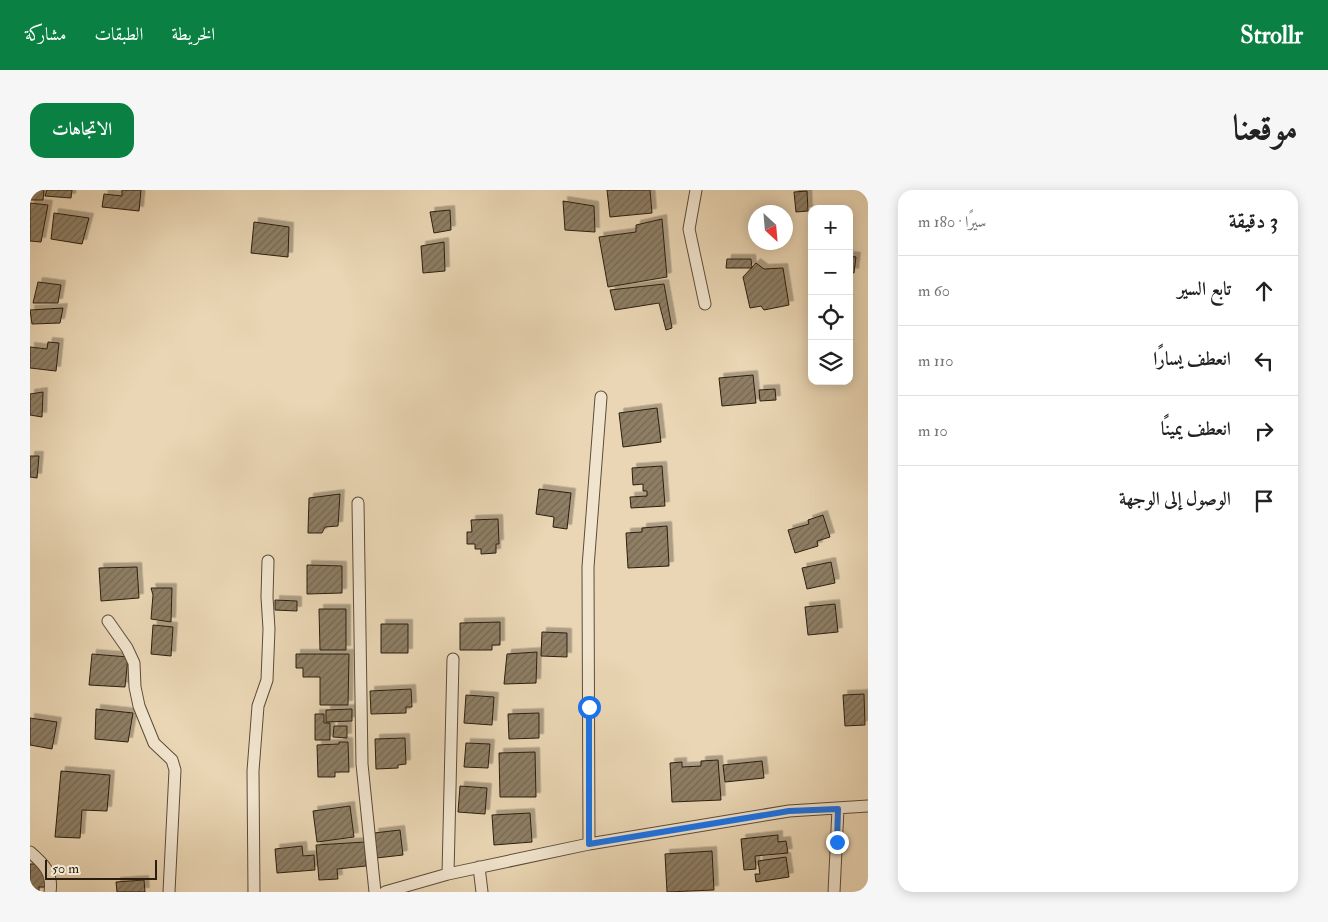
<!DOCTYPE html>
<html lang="ar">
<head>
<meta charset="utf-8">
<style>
	:root { --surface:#fff; --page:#f6f6f6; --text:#222; --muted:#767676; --line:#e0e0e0; --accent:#0b8043 }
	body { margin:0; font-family:"IM FELL Double Pica",Amiri,serif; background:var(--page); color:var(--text); direction:rtl }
	.controls { position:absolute; right:15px; top:15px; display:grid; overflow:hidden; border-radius:10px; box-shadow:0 2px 12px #0003 }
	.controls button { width:45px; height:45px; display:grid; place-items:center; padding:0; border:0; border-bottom:1px solid var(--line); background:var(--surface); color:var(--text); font:25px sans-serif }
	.compass { position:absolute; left:718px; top:15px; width:45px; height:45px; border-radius:50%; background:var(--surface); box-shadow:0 2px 12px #0003; rotate:154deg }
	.scale { position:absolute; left:15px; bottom:12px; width:112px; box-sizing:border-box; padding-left:5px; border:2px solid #2b1e0f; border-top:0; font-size:14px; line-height:18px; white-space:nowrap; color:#2b1e0f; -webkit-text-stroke:4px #f1e4ce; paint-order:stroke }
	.stop { position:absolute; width:15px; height:15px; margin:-11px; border:4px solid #1a73e8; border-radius:50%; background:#fff }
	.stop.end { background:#1a73e8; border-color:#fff; box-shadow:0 1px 5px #0008 }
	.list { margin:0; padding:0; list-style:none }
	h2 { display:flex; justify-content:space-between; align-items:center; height:65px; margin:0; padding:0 20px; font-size:21px }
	h2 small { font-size:16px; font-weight:400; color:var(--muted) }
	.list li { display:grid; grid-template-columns:32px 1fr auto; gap:15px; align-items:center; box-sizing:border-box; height:70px; padding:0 20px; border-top:1px solid var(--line) }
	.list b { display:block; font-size:19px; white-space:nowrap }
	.list em { font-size:16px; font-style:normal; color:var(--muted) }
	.icon { flex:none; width:28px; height:28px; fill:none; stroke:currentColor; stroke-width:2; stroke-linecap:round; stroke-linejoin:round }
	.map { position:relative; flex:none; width:838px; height:702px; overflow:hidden; direction:ltr; border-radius:15px }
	header { display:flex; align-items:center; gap:30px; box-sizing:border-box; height:70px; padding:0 25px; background:var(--accent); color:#fff }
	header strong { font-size:24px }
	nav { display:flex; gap:28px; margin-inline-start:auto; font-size:18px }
	.intro { display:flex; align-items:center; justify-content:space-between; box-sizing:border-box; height:120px; padding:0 30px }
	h1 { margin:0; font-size:35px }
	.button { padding:12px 22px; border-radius:15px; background:var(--accent); color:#fff; font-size:18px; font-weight:700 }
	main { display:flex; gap:30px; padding:0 30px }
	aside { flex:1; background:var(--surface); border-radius:15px; box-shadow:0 2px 12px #0003 }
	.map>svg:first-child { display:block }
	.building { fill:url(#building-hatch); stroke:#2b1e0f; filter:url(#shadow) }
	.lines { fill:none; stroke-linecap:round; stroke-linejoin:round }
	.minor-casing { stroke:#5b4c38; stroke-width:13 }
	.minor { stroke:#f1e4ce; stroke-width:11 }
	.route { stroke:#1a73e8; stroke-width:6 }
</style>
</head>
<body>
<header>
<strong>Strollr</strong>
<nav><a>الخريطة</a><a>الطبقات</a><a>مشاركة</a></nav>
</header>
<div class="intro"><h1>موقعنا</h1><a class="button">الاتجاهات</a></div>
<main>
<aside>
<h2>3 دقيقة<small>سيرًا · 180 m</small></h2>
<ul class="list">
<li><svg class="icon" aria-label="ahead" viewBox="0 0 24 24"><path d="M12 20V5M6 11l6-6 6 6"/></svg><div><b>تابع السير</b></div><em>60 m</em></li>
<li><svg class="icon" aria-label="left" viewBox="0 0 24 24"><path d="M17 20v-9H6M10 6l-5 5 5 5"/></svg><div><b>انعطف يسارًا</b></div><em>110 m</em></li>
<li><svg class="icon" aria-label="right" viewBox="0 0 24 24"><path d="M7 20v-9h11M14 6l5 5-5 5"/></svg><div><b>انعطف يمينًا</b></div><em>10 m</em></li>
<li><svg class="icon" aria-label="arrive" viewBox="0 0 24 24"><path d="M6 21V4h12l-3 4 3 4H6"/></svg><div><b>الوصول إلى الوجهة</b></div></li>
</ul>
</aside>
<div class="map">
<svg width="838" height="702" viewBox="0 0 838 702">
	<defs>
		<pattern id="building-hatch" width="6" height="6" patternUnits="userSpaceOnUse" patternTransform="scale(1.25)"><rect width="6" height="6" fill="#8e7e65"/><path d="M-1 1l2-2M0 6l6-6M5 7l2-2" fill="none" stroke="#746752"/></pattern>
		<filter id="shadow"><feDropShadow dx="4.5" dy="-4.5" stdDeviation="0" flood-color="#0004"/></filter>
	</defs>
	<rect width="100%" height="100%" fill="#ead6b4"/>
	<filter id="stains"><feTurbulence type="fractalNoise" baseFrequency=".004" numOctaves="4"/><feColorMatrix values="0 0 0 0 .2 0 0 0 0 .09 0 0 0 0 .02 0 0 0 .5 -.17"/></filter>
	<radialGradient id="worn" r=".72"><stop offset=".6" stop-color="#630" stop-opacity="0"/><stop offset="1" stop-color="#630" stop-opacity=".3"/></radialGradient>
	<path class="building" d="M0 0H14L13 10H0Z
		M17 0H42L41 8 15 6Z
		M92 0H111L109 21 72 17 74 4 92 6Z
		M577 0H620L622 23 580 27Z
		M777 1 778 21 766 22 764 2Z
		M533 11 564 16 565 42 535 40Z
		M0 13 18 15 11 52 0 51Z
		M420 20 421 40 404 43 400 22Z
		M24 23 59 28 52 54 21 49Z
		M632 29 637 87 578 97 569 47 606 42V35Z
		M224 32 259 37 258 67 221 63Z
		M414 52 415 81 393 83 391 56Z
		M819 66 826 67 824 83 819 82Z
		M697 69H721L722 78H696Z
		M726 73 734 79 753 78 759 115 734 120 731 116 720 118 713 87Z
		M8 92 31 95 28 113H3Z
		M634 94 642 138 636 140 629 113 585 120 580 100Z
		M33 118 30 133 2 134 0 120Z
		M18 152 29 153 26 181 0 178V157L17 159Z
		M723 185 726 213 692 216 689 188Z
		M745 199 746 210 730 211 729 200Z
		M13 202 12 227 0 225V204Z
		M627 218 631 252 593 257 589 223Z
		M0 266H9L7 288 0 287Z
		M632 276 635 316 601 318 600 307 617 306V301H613V294L603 295 602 278Z
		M509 299 541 303 537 339 523 337 524 327 506 324Z
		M310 304 308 336 295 337 292 343H278L279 308Z
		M793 325 800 347 787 351 788 356 765 363 758 340 779 334 778 330Z
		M468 329 469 354H466V363L451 364V359H445V354H437V342H442L441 330Z
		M637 336 639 376 598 378 596 343 612 342V338Z
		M801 372 805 393 777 399 772 378Z
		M277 375 312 376V403L277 404Z
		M107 377 109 408 71 411 69 378Z
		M121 398H142L141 432 121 429 123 405Z
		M245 410 267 411V421L245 420Z
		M805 414 808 442 778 445 775 417Z
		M289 419H316V460H290Z
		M470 432V455H462V460H430V433Z
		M351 434H378V463H351Z
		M123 435 143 437 141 466 121 464Z
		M512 442 537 443V467L511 466Z
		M507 462 506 493 474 494 477 464Z
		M62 464 98 467 95 497 59 495Z
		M266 464H319L318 515H290V487H273V478H266Z
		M381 499 382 517H376V523L341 524 340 501Z
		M834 504 835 535 815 536 813 505Z
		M436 505 464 507 462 535 434 533Z
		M66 519 103 523 98 552 65 549Z
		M322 519V531L296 532V520Z
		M509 523V548L479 549 478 524Z
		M285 524H294V533H300V550H285Z
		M0 528 27 532 22 559 0 555Z
		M304 536H317V548L303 547Z
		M375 548 376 574 368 575V578L346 579 345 549Z
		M309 552H318L319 582H305V587H288L287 555 309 554Z
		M436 553 460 554 458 578 434 577Z
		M505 562 506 607H470L469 563Z
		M688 570 691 610 642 612 640 573 652 572V577L671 576V571Z
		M732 571 734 588 695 592 693 575Z
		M31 581 80 585 77 621 52 620 50 648 25 647Z
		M430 596 457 598 455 624 428 622Z
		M320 616 324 647 287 652 283 621Z
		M500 623 502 652 464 655 462 625Z
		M370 640 373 665 346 668 344 643Z
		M748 645V652L756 651 758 663 725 666 726 679 714 680 711 649Z
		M335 652 336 676 307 679 308 689 289 690 286 655Z
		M272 656 273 666 284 665 285 680 247 683 245 659Z
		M682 661 684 700 637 702 635 664Z
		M756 667 759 687 726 692 725 684H730L728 671Z
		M0 674H12V684H17V697H9V702H0Z
		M114 690 115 702H87L86 692Z"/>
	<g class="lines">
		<g class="minor-casing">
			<path id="minor" d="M666 0 659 39 675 114
				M328 313 332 574 345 702
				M78 431 97 458 104 473 105 497 109 516 124 553 142 570 145 580 139 702
				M559 654 558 377 571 207
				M0 662C14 674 23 683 20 702
				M449 677 452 702
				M418 684 423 469
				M224 702 223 581 228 516 237 490 239 439 237 407 238 371
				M355 702 418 684 559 654 759 621 838 616
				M804 702 808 619"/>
		</g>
		<use href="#minor" class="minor"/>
	</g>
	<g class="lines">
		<path class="route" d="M559 517V654L759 621 808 619 807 652"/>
	</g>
	<rect width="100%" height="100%" filter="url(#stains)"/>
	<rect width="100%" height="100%" fill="url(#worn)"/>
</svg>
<div class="controls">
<button>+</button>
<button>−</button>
<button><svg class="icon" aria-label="locate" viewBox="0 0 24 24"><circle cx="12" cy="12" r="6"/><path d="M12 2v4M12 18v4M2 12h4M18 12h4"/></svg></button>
<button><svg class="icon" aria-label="layers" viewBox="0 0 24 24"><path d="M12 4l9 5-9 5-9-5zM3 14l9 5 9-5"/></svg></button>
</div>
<svg class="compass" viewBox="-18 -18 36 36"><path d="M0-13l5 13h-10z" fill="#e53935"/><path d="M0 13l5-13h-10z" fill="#767676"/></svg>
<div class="scale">50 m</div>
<div class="stop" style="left:559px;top:517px"></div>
<div class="stop end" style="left:807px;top:652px"></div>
</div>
</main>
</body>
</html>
